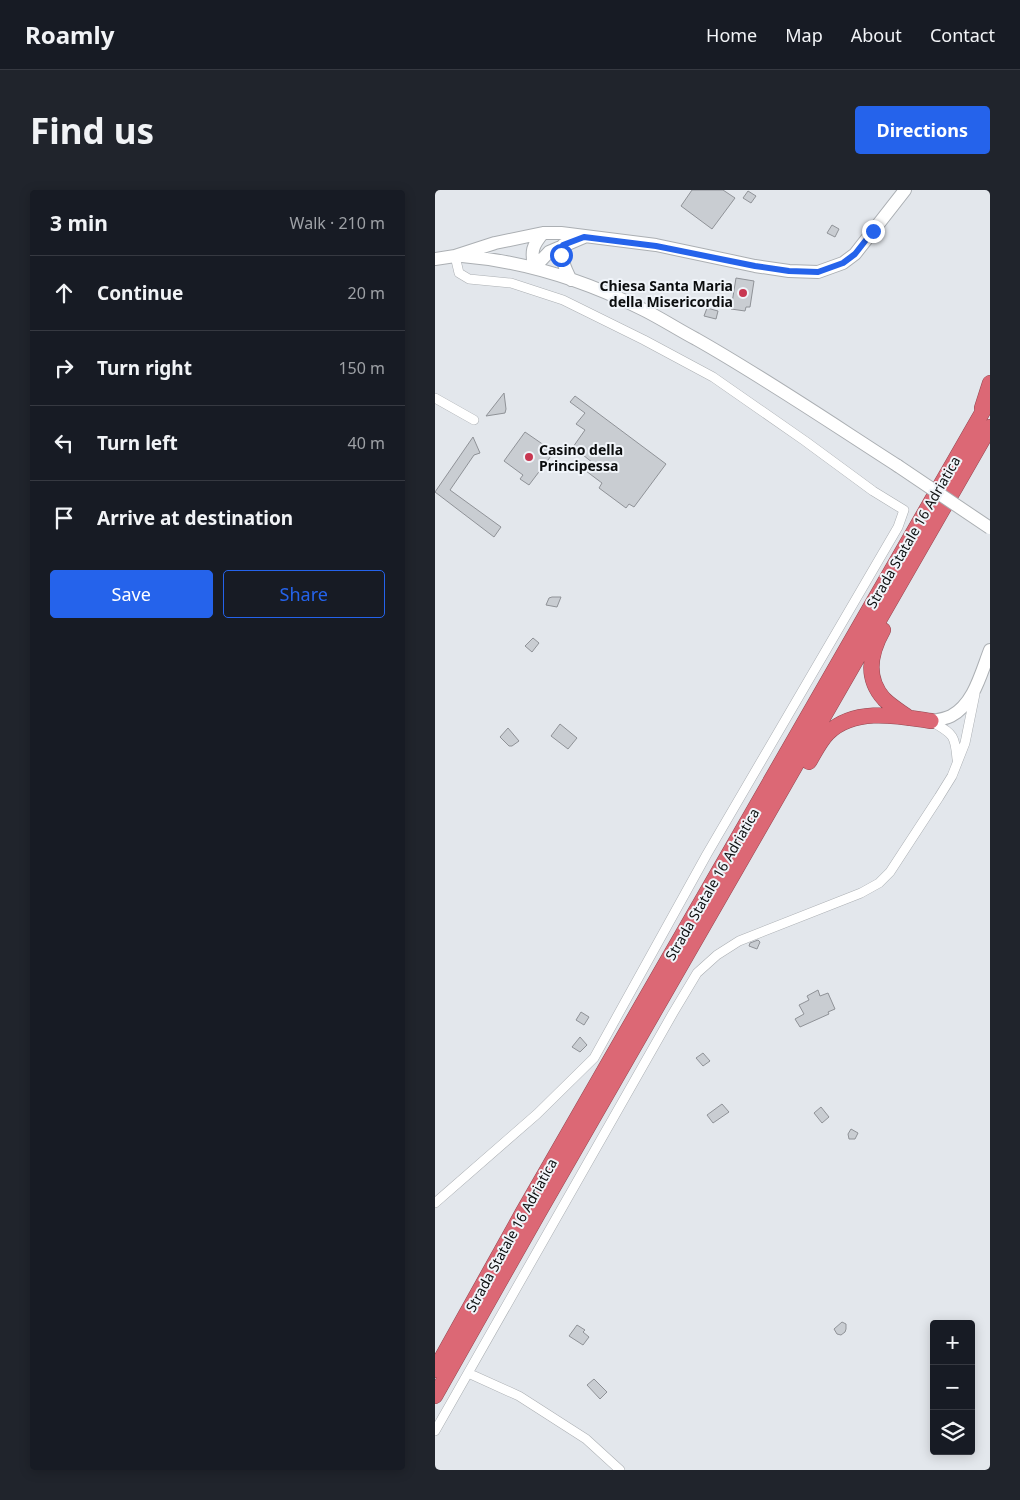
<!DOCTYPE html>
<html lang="en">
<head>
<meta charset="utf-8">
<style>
	:root { --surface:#171b24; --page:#20242c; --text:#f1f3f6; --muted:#9ea1a6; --line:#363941; --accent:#2563eb }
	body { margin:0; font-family:"Noto Sans",sans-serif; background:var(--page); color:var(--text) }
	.controls { position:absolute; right:15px; bottom:15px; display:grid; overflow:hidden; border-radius:5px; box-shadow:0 2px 12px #0003 }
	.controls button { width:45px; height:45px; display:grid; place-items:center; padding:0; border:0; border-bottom:1px solid var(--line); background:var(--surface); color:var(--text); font:25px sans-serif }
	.stop { position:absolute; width:15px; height:15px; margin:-11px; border:4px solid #2563eb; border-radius:50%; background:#fff }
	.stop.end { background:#2563eb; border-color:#fff; box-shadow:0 1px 5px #0008 }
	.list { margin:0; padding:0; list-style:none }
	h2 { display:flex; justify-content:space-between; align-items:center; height:65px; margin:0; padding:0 20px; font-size:21px }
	h2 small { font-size:16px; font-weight:400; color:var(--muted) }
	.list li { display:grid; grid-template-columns:32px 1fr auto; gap:15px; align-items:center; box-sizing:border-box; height:75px; padding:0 20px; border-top:1px solid var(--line) }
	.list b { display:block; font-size:19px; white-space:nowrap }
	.list em { font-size:16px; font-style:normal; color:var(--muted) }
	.actions { display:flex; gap:10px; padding:15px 20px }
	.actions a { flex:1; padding:11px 0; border:1px solid var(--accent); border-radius:5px; text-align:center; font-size:18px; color:var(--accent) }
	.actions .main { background:var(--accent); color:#fff }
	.icon { flex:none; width:28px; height:28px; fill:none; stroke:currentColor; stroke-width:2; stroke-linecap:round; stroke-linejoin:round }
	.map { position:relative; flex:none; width:555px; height:1280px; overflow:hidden; border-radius:5px }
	header { display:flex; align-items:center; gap:30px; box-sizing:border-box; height:70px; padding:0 25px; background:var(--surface); border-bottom:1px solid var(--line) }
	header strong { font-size:24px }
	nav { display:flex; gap:28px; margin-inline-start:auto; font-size:18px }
	.intro { display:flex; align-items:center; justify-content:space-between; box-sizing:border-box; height:120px; padding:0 30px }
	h1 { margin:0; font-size:35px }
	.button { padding:12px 22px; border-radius:5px; background:var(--accent); color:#fff; font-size:18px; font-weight:700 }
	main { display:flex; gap:30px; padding:0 30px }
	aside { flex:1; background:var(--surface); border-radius:5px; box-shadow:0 2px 12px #0003 }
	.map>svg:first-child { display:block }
	.building { fill:#c9cdd2; stroke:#8f9297 }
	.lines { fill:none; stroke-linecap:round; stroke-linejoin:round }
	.street-casing { stroke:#abafb3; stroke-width:10 }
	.secondary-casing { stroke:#abafb3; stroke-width:14 }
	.highway-casing { stroke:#934851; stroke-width:16 }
	.street { stroke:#fff; stroke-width:9 }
	.secondary { stroke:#fff; stroke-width:12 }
	.highway { stroke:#dc6875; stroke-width:15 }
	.secondary-bridge-casing { stroke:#abafb3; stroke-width:14; stroke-linecap:butt }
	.secondary-bridge { stroke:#fff; stroke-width:12 }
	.route { stroke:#2563eb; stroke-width:6 }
	.poi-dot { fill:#c83751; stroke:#f0f4f9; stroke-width:2 }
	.labels { text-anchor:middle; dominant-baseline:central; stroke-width:4; stroke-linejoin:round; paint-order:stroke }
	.poi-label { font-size:14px; font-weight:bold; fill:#0b0d0e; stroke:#f0f4f9; text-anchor:end }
	.street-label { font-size:14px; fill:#0b0d0e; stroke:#f0f4f9 }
</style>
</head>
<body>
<header>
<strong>Roamly</strong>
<nav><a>Home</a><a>Map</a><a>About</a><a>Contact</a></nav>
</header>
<div class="intro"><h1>Find us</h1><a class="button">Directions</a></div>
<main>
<aside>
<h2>3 min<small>Walk · 210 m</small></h2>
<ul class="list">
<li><svg class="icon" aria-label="ahead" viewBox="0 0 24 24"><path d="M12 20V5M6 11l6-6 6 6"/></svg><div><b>Continue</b></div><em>20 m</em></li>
<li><svg class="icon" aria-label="right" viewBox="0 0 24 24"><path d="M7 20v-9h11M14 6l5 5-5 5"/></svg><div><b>Turn right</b></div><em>150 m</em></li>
<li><svg class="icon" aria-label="left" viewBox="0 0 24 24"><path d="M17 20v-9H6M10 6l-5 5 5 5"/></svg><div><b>Turn left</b></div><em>40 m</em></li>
<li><svg class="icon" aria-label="arrive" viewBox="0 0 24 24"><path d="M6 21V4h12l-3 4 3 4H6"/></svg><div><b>Arrive at destination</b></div></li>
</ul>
<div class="actions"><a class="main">Save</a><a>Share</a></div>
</aside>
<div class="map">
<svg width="555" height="1280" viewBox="0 0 555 1280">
	<rect width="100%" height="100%" fill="#e3e7ec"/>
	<path class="building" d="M257 0H288L300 8 277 39 246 16Z
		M313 1 321 6 316 13 308 8Z
		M397 35 404 39 400 47 392 43Z
		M301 88 319 91 315 117H311L310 121 296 119Z
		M272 118 283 121 281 129 269 126Z
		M69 203 71 219 70 223 51 226Z
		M140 206 231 274 199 317 194 314 191 318 164 298 167 293 151 281 158 273 138 257 150 240 141 234 150 223 135 212Z
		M90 242 119 262 94 295 85 289 88 285 69 271Z
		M38 247 45 263 39 265 15 300 66 337 59 347 0 302Z
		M117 407H126L122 417 111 415 114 408Z
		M98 448 104 453 97 462 90 456Z
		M125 534 142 548 133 559 116 546Z
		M73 538 84 551 77 556H74L65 547Z
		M323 750 325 752 322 759 314 756 315 753Z
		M383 800 385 806 393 803 400 819 393 822 394 824 365 837 360 829 369 824 364 815 374 810 372 806Z
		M146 822 154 827 149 835 141 830Z
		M145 847 152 855 145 862 137 857Z
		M268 863 275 871 268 876 261 868Z
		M287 914 294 922 278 933 272 925Z
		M386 917 394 927 387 933 379 923Z
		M416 939 423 943 420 949H414L413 944Z
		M407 1132 411 1134V1139L410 1142 406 1145 402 1144 399 1139Z
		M142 1135 150 1140 148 1142 154 1147 148 1155 134 1146Z
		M159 1189 172 1202 165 1209 152 1195Z"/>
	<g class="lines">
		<g class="street-casing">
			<path id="street" d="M0 208 39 230
				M496 531C517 544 520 543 522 569
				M0 1013 102 924 159 868 272 664 463 337 469 320 438 301 370 251 278 187 209 150 128 110 76 93 34 89 24 83 20 66
				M33 1183 84 1206 151 1249 185 1280
				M0 1241 238 823 262 783 282 765 304 751 426 703 444 693 455 682 504 607 517 586 530 553 540 504"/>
		</g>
		<g class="secondary-casing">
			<path id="secondary" d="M128 55C126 69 129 77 136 90
				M27 66C88 71 150 91 205 118 224 127 242 139 261 149 330 188 396 233 463 276
				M0 69 20 66 60 53 108 43H126L221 55 320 76 354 81 383 82 408 73 420 64 470 0
				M99 78 114 62 149 47
				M99 78C96 61 97 56 108 43
				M496 531C502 530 510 529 516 526 539 514 546 483 555 460"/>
		</g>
		<g class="highway-casing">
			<path id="highway" d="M547 218 555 193
				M448 440C435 463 430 488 449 509 456 516 466 522 474 528
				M374 572C380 562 385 551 393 543 420 517 463 526 496 531
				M0 1180 88 1022 555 209
				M0 1206 104 1022 555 237"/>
		</g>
		<use href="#street" class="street"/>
		<use href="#secondary" class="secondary"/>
		<use href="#highway" class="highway"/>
		<g class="secondary-bridge-casing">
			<path id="secondary-bridge" d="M463 276 555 338"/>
		</g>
		<use href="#secondary-bridge" class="secondary-bridge"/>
	</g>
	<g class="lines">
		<path class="route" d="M126 65 128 55 149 47 221 56 320 76 354 81 383 82 408 73 420 64 438 41"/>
	</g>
	<g class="poi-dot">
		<circle cx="308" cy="103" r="5"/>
		<circle cx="94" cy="267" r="5"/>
	</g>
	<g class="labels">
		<g class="poi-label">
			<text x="298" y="95">Chiesa Santa Maria<tspan x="298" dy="16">della Misericordia</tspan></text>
			<text x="104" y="259" text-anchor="start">Casino della<tspan x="104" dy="16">Principessa</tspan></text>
		</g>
		<g class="street-label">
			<text transform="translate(478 342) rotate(-60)">Strada Statale 16 Adriatica</text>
			<text transform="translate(277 694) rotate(-60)">Strada Statale 16 Adriatica</text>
			<text transform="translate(76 1045) rotate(-61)">Strada Statale 16 Adriatica</text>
		</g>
	</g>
</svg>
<div class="controls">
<button>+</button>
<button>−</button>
<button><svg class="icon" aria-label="layers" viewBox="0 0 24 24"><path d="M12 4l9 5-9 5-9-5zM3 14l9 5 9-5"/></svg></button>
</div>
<div class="stop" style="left:126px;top:65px"></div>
<div class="stop end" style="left:438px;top:41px"></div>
</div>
</main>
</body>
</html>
